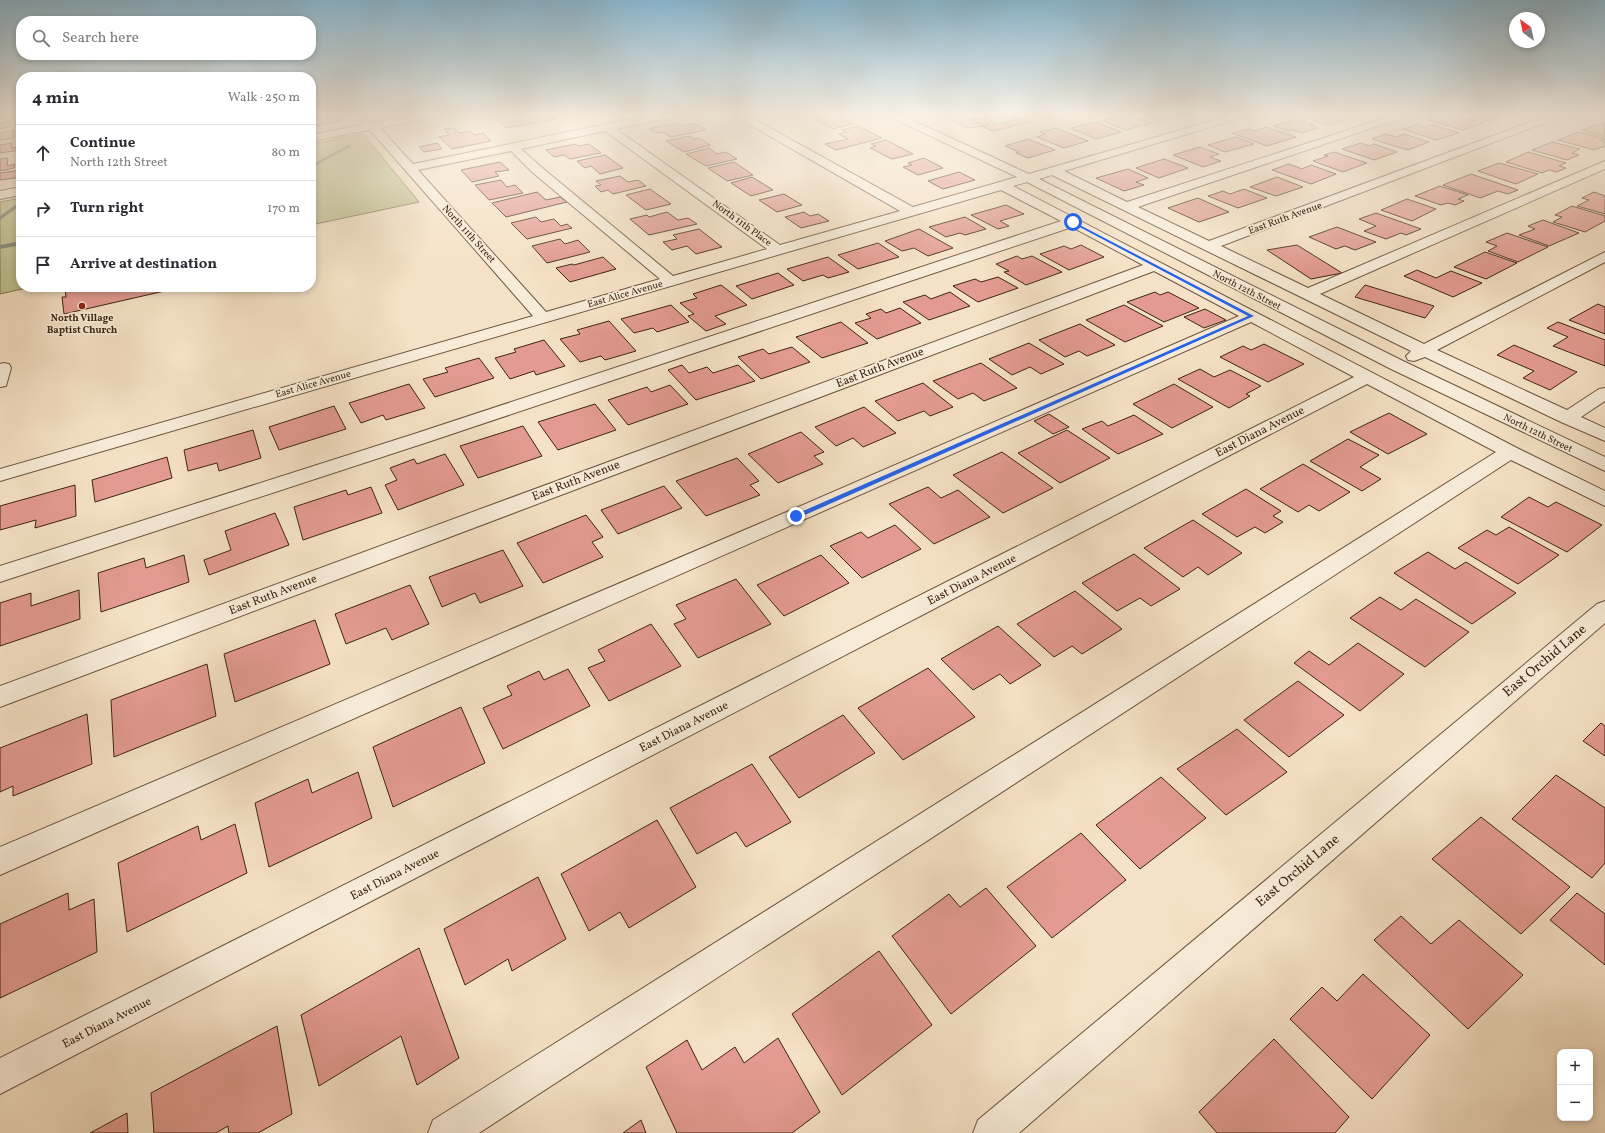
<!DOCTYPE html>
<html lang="en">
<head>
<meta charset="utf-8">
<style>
	:root { --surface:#fff; --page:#f7f7f7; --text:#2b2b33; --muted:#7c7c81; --line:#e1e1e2 }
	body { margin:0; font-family:Vollkorn,serif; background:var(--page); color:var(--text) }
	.controls { position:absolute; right:12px; bottom:12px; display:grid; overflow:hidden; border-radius:8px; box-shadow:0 2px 6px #0003 }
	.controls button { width:36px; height:36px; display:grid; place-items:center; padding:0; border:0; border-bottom:1px solid var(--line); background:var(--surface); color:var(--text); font:20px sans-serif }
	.compass { position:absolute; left:1509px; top:12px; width:36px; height:36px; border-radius:50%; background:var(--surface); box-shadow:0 2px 6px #0003; rotate:327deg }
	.stop { position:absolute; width:12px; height:12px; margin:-9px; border:3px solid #2563eb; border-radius:50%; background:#fff }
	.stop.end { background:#2563eb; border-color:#fff; box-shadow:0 1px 4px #0008 }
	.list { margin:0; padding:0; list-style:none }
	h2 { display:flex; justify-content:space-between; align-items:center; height:52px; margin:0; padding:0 16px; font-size:17px }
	h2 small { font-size:13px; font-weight:400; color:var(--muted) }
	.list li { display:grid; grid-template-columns:26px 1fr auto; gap:12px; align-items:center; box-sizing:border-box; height:56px; padding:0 16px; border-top:1px solid var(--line) }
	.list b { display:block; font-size:15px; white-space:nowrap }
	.list p { margin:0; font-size:13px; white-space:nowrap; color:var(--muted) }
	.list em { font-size:13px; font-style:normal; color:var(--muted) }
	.icon { flex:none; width:22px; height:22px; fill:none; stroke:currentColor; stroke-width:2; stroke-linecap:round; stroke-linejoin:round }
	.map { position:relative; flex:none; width:1605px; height:1133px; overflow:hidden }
	.search { position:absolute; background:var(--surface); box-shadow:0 2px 6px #0003; left:16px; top:16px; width:300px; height:44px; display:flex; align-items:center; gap:10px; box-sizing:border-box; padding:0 14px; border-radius:16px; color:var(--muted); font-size:15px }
	.panel { position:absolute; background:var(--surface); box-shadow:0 2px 6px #0003; left:16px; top:72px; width:300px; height:220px; border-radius:16px }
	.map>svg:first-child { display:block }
	.green { fill:#c0c291; stroke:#7f7451 }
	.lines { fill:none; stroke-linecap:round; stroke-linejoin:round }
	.stream { fill:#768172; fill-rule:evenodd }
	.building { fill:#e39b91; stroke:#3e2511 }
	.minor-casing { stroke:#6c543e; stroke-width:2 }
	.minor { fill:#f8ecd9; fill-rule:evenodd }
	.route { fill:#2563eb }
	.poi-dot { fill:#8f2418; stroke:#f8ecd9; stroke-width:1.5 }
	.labels { text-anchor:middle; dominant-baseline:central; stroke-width:3.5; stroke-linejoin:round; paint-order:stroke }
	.far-street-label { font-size:10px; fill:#3e2511; stroke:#f8ecd9 }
	.far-poi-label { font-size:10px; font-weight:bold; fill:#3e2511; stroke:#f8ecd9 }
	.street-label { font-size:12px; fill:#3e2511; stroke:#f8ecd9 }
	.near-street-label { font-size:14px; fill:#3e2511; stroke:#f8ecd9 }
</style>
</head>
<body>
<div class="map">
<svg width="1605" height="1133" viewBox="0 0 1605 1133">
	<rect width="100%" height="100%" fill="#f5e1c5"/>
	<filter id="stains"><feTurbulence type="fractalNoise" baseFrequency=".005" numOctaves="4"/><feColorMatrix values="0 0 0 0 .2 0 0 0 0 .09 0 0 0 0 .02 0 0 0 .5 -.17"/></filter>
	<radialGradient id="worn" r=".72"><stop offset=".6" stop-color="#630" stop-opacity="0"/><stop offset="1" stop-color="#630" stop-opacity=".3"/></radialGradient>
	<path class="green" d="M363 134 419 202 311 225V144Z
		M21 198V287H31L0 294V202Z"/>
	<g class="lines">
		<path class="stream" d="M348 145 352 146 311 168V165Z
			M21 201V205L0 220V216Z
			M21 241V245L0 249V245Z"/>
	</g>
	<path class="building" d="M0 114H21V115L0 119Z
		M311 114H318L315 115 318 119 338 116 342 121 311 127Z
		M551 114 556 119 506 128 496 119 513 114Z
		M834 114 853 124 833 129 815 119 820 118 815 115Z
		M958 114 972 120 960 123 950 119 958 117 954 115Z
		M958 114H976L983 118 972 120Z
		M1010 114 1018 118 1001 119 993 116Z
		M1138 114H1181L1182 115 1156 121Z
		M1306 114H1341L1352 118 1328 125 1300 116Z
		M1466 114H1505L1488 121Z
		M1128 115 1151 123 1126 130 1103 121Z
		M1440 115 1450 118 1457 116 1484 123 1463 130 1427 120Z
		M986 117 994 122 986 124 988 125 985 126 972 120Z
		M1022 118 1031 122 1013 126 1004 122Z
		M1298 119 1314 124 1310 125 1318 128 1302 133 1294 130 1289 131 1273 126Z
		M972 120 985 126 967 128 959 124Z
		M11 121 10 127 0 129V123Z
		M1095 122 1121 132 1096 139 1071 128Z
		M1604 122 1605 137 1582 130Z
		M676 123 680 126 694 123 706 130 671 137 663 132 656 133 649 129Z
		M1001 123 1011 127 993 131 983 127Z
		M1417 125 1424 127 1433 125 1459 133 1436 140 1403 129Z
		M858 126 882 138 836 150 825 144 848 139 839 134 847 132 842 130Z
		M1266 127 1296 137 1267 146 1232 133 1249 129 1255 131Z
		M454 128 459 133 470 131 474 135 483 133 491 141 452 149 439 137 449 135 444 129Z
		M1056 128 1088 141 1064 148 1037 137 1045 134 1040 132Z
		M14 130V138L0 140V133Z
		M1579 132 1605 139 1602 141 1605 142V146L1594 150 1558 140Z
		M1385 134 1396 137 1404 134 1429 142 1408 150 1372 139Z
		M689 136 694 139 699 138 710 145 684 152 666 141Z
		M1236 137 1254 144 1225 152 1208 145Z
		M1028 139 1055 150 1028 158 1016 153 1019 152 1005 146Z
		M886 140 913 154 892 159 870 148 876 146 871 144Z
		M1552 142 1580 149 1572 153 1579 155 1567 160 1532 150Z
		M12 143 11 148 21 147V150L0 153V145Z
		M437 143 442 149 424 152 419 147Z
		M1361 143 1369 146 1374 144 1397 152 1374 160 1342 149Z
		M575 144 578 146 589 144 601 153 570 159 564 155 554 157 546 150Z
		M1200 147 1219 154 1210 157 1221 161 1203 167 1173 155Z
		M709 148 717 154 726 152 737 159 706 166 686 154Z
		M1334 152 1367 163 1343 172 1313 161 1328 156 1324 155Z
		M1528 152 1566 163 1559 166 1566 168 1557 172 1549 170 1542 173 1506 162Z
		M605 155 623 168 600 174 591 166 585 168 577 161Z
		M8 158 7 166 15 164 14 168 0 171V159Z
		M924 158 943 168 918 175 903 167 912 165 908 163Z
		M1164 159 1188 168 1159 178 1136 168Z
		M500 162 509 170 495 172 499 176 472 182 461 170Z
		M734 162 753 175 727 181 708 168Z
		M1499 163 1538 174 1516 184 1478 171Z
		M1289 164 1302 169 1311 165 1336 174 1311 184 1272 170Z
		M1128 169 1148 178 1136 182 1144 185 1124 191 1096 178Z
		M21 170V177L0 180V173Z
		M959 172 975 180 943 189 928 181Z
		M1471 174 1518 190 1508 194 1498 191 1480 198 1443 185Z
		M620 176 628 182 638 180 646 186 613 194 608 190 601 192 595 186 601 185 596 181Z
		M752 177 773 190 751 196 731 183Z
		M1277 177 1303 187 1276 196 1250 187Z
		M501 180 507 187 515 185 523 193 489 200 475 185Z
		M1440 186 1468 195 1458 199 1464 201 1455 205 1448 203 1441 205 1415 196Z
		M650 189 671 204 646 210 626 195Z
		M1244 189 1267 198 1238 208 1208 196 1223 191 1230 194Z
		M537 192 546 200 560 197 567 202 506 217 492 203Z
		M1594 192 1605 196V214L1577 206 1589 200 1582 198Z
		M784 194 802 205 777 212 759 200Z
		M1198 198 1229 212 1199 222 1168 208Z
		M1407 199 1436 209 1412 221 1381 210Z
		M1006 205 1024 214 1000 221 1009 226 998 229 971 215Z
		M1572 206 1605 216V221L1585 232 1553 222 1562 217 1555 215Z
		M667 212 678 220 688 218 697 224 649 235 630 219 647 215 649 217Z
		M804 212 810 216 818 214 829 221 801 228 785 217Z
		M1376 213 1421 229 1406 235 1401 233 1386 239 1364 231 1376 226 1359 219Z
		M536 217 541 222 554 219 561 226 567 224 572 228 527 239 511 223Z
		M965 217 986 229 965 235 960 233 946 237 929 227Z
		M1543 220 1579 233 1549 246 1519 235 1535 229 1528 226Z
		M1337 227 1376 242 1355 250 1345 246 1336 249 1309 237Z
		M699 229 722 247 696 254 687 246 672 250 663 242 677 239 673 235Z
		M919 229 953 248 928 256 914 248 902 251 885 241Z
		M1507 233 1548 247 1518 262 1488 251 1497 246 1486 242Z
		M560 239 565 244 578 240 590 252 547 263 532 246Z
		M878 243 899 257 858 269 838 255Z
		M1081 245 1104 257 1069 270 1040 254 1064 246 1071 249Z
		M1297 245 1342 273 1311 279 1267 250Z
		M1485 252 1517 263 1486 279 1454 267Z
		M1017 256 1022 259 1032 256 1062 272 1026 285 1004 272 1009 271 996 264Z
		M603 257 616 269 570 282 556 268 572 264 574 265Z
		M828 257 849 272 828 278 823 275 803 281 787 269Z
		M1417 270 1436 278 1451 271 1482 283 1453 297 1404 276Z
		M778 273 794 285 752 299 736 286Z
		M998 277 1018 288 978 302 953 286 975 279 981 282Z
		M721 285 747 305 715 316 726 324 706 331 688 316 694 314 680 303 697 298 693 294Z
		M1365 285 1434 306 1425 318 1355 297Z
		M72 287H182L64 314 62 297H66L65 289Z
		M950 292 970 306 929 320 903 302 925 295 931 299Z
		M1155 292 1160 295 1168 292 1199 308 1164 322 1127 302Z
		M1598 304 1605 307V334L1569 320Z
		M671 305 689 322 657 332 653 328 634 333 621 319Z
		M1124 305 1163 326 1125 342 1086 320Z
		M900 308 921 323 877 339 855 323 871 318 866 314 881 309 886 313Z
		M1205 309 1226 320 1204 328 1184 317Z
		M609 321 636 351 605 360 601 356 580 362 560 339 580 334 577 330Z
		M841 322 868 343 822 358 796 337Z
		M1558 322 1605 340V366L1553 346 1568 337 1547 328Z
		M1080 324 1115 345 1087 356 1079 351 1065 357 1039 340Z
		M544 340 565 366 536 375 534 371 510 379 495 358 516 352 514 349Z
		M1029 343 1064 364 1041 374 1030 367 1012 375 989 359Z
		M1264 344 1304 364 1268 382 1220 357 1243 346 1251 350Z
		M1514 345 1577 372 1550 390 1523 378 1534 371 1497 355Z
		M792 347 810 362 761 379 738 357 763 349 769 354Z
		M479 358 494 378 435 397 423 379 448 372 445 368Z
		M981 363 1017 388 984 401 973 393 958 399 933 381Z
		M682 365 689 373 707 367 713 373 738 365 755 381 696 400 668 370Z
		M1200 369 1214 377 1230 370 1261 386 1246 394 1250 396 1229 408 1178 379Z
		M923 383 953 407 930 416 924 411 898 421 875 401Z
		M409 384 425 408 386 420 383 415 361 423 349 403Z
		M1174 384 1213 407 1172 428 1133 404Z
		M670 385 688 404 628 425 608 400 647 387 651 392Z
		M595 404 616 430 558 450 538 422Z
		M334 406 346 429 279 450 269 427Z
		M864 407 896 433 863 447 853 438 836 446 815 427Z
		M1389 413 1427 434 1388 454 1350 432Z
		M1049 414 1069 427 1053 434 1034 421Z
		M1134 415 1163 434 1118 454 1082 429 1102 421 1108 426Z
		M523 426 542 456 478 478 460 446Z
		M253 430 261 458 219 471 217 463 188 471 184 450Z
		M1067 430 1110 458 1060 483 1018 453Z
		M801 432 824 452 814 456 823 464 778 483 748 454Z
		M1348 439 1379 455 1360 467 1381 479 1362 491 1310 461Z
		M1002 452 1053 488 1003 513 953 475Z
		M445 454 464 485 398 510 385 485 397 480 390 468 414 459 417 464Z
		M167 457 172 478 95 502 92 480Z
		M737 458 759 481 750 485 760 495 706 516 676 481Z
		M1303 464 1350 492 1319 511 1309 505 1298 512 1260 489Z
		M75 485 76 516 35 528 36 520 0 530V506Z
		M664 486 682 508 618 534 601 510Z
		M371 487 382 513 303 540 294 507 346 490 348 495Z
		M928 487 941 498 958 490 990 517 934 544 889 504Z
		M1246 489 1281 511 1273 516 1283 522 1265 533 1255 527 1237 537 1202 514Z
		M1529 497 1548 507 1556 502 1602 525 1567 552 1501 517Z
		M275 513 289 545 209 575 204 560 231 550 225 531Z
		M586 515 603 537 592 542 603 557 543 583 517 543Z
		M1193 520 1242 553 1208 575 1198 567 1183 577 1144 548Z
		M895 525 921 549 862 578 830 546 861 532 868 538Z
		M1509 527 1559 555 1518 584 1458 548 1487 530 1496 535Z
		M503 550 523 586 480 603 475 593 442 607 429 577Z
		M1428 552 1455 569 1466 562 1516 593 1472 624 1394 573Z
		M1134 554 1180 589 1151 606 1140 598 1117 611 1082 583Z
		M184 555 189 582 101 612 98 573 144 558 146 568Z
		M821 555 849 583 784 616 757 585Z
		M736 579 771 624 698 658 674 624 686 619 676 605Z
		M410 585 429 624 392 640 386 628 346 644 335 614Z
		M79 590 80 619 0 646V603L31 593V606Z
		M1075 591 1122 629 1082 654 1072 646 1054 657 1017 624Z
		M1380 597 1401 610 1416 599 1469 632 1425 667 1350 618Z
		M315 620 330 664 235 702 224 654Z
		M651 624 681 666 609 701 588 668 605 661 598 650Z
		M998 626 1041 665 1010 684 1000 674 973 690 941 659Z
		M1358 643 1404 674 1360 711 1294 663 1309 651 1329 665Z
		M207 664 216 716 114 757 111 700Z
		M928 668 975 717 903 760 858 708Z
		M568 669 590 706 503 749 483 708 512 695 507 686 539 671 544 680Z
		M1298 681 1344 715 1289 757 1244 720Z
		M461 707 485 763 393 807 373 747Z
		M87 714 92 764 13 796V786L0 792V748Z
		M843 715 875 753 799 798 769 757Z
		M1601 723 1605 726V756L1583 741Z
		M1237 729 1287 772 1226 815 1177 769Z
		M752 764 791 822 746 847 736 832 697 854 670 808Z
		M358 772 372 818 269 867 255 803 308 779 312 793Z
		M1556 775 1605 808V863L1592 878 1512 819Z
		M1161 777 1206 818 1140 869 1096 825Z
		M1481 817 1570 887 1521 934 1432 859Z
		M657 820 696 887 629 928 620 912 589 931 561 874Z
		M235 824 247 873 127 932 118 863 198 826 201 840Z
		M1081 833 1126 880 1052 938 1007 887Z
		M538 877 566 939 512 971 508 959 465 985 444 929Z
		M986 888 1036 946 951 1014 892 936 949 894 960 907Z
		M68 893 69 910 94 899 97 952 0 998V924Z
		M1577 893 1605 914V965L1550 920Z
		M1401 916 1431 944 1459 920 1523 975 1468 1029 1374 940Z
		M419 948 459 1058 417 1085 401 1036 319 1086 301 1015Z
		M879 951 932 1025 842 1095 792 1014Z
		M1363 974 1430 1035 1372 1099 1290 1019 1322 987 1337 1001Z
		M277 1026 292 1114 258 1133H229L228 1126 216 1133H154L151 1093Z
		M778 1038 820 1112 792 1133H677L646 1067 687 1040 702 1070 735 1047 744 1063Z
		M1274 1039 1349 1117 1335 1133H1217L1199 1112Z
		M127 1113 128 1133H90Z
		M641 1120 646 1133H623Z"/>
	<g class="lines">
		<g class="minor-casing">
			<path id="minor" d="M357 114H368L375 123 419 114H443L438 117 380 128 413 164 655 114H678L673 117 616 129 780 245 900 211 731 114H745L913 207 1017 177 884 114H899L1029 174 1236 114H1254L1064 171 1127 202 1397 114H1414L1138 207 1209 241 1552 114H1568L1221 246 1308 288 1605 161V169L1320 294 1424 344 1605 252V262L1437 350 1567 410 1599 389 1605 388V401L1581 417 1605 428V441L1561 422 1425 357 1414 361 1408 360 1406 356 1411 351 1052 175 1039 179 1403 361 1605 457V471L1391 369 1027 182 1013 186 1517 448 1605 491V506L1511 460 479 1133H428L433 1120 1496 452 1367 384 0 1094V1058L1354 377 1251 322 0 875V847L789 511 1239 316 1154 271 0 707V686L1143 265 1072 227 428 442 0 582V566L414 434 1061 221 1001 190 0 481V469L533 316 370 130 311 141V135L365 124ZM605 131 767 249 673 276 540 166 521 149ZM511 151 532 172 660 279 546 312 418 170Z
				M1596 114H1605V119Z
				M21 187V195L0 199V191Z
				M3 363 9 364 11 368 6 386 0 387V364Z
				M1605 601V623L1019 1133H973L978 1120 1597 604Z"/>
		</g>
		<use href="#minor" class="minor"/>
	</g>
	<linearGradient id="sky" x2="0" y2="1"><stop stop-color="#89b8d2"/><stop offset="0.42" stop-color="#faf2e5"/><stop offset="1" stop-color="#faf2e5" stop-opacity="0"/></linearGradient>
	<rect width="1605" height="273" fill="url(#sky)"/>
	<path class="route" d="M1072 221 1254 316 798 518H794V515L1248 316 1072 223Z"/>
	<circle class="poi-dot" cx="82" cy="306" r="4"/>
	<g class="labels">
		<g class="far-street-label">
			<text transform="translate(1285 218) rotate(-20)">East Ruth Avenue</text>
			<text transform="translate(742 223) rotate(36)">North 11th Place</text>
			<text transform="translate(469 234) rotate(48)">North 11th Street</text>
			<text transform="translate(1247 290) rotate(27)">North 12th Street</text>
			<text transform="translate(625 294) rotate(-16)">East Alice Avenue</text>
			<text transform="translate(313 384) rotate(-16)">East Alice Avenue</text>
			<text transform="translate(1538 433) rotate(26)">North 12th Street</text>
		</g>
		<g class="far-poi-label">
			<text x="82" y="318">North Village<tspan x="82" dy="12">Baptist Church</tspan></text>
		</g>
		<g class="street-label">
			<text transform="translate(880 368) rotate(-21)">East Ruth Avenue</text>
			<text transform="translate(1260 432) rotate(-27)">East Diana Avenue</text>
			<text transform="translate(576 481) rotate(-21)">East Ruth Avenue</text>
			<text transform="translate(972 580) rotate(-27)">East Diana Avenue</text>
			<text transform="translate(273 595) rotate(-21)">East Ruth Avenue</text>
			<text transform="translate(684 727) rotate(-27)">East Diana Avenue</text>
			<text transform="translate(395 875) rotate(-27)">East Diana Avenue</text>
			<text transform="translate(107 1023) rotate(-27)">East Diana Avenue</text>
		</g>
		<g class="near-street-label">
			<text transform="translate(1545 661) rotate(-40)">East Orchid Lane</text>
			<text transform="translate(1298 871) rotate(-40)">East Orchid Lane</text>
		</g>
	</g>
	<rect width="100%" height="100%" filter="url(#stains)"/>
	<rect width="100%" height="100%" fill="url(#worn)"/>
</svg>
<div class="controls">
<button>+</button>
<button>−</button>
</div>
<svg class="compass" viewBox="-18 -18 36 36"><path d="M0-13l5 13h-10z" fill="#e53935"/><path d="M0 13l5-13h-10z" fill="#7c7c81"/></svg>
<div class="stop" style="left:1073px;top:222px"></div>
<div class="stop end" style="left:796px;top:516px"></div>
<div class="search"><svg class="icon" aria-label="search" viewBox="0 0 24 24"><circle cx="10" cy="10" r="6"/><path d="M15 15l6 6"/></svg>Search here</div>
<section class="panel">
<h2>4 min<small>Walk · 250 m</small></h2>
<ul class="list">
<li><svg class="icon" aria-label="ahead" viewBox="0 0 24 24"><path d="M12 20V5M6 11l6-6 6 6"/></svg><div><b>Continue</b><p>North 12th Street</p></div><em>80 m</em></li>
<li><svg class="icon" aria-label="right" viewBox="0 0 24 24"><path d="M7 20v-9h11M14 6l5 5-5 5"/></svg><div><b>Turn right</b></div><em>170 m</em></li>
<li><svg class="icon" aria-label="arrive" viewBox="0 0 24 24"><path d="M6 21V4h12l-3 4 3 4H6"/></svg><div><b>Arrive at destination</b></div></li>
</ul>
</section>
</div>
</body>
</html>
